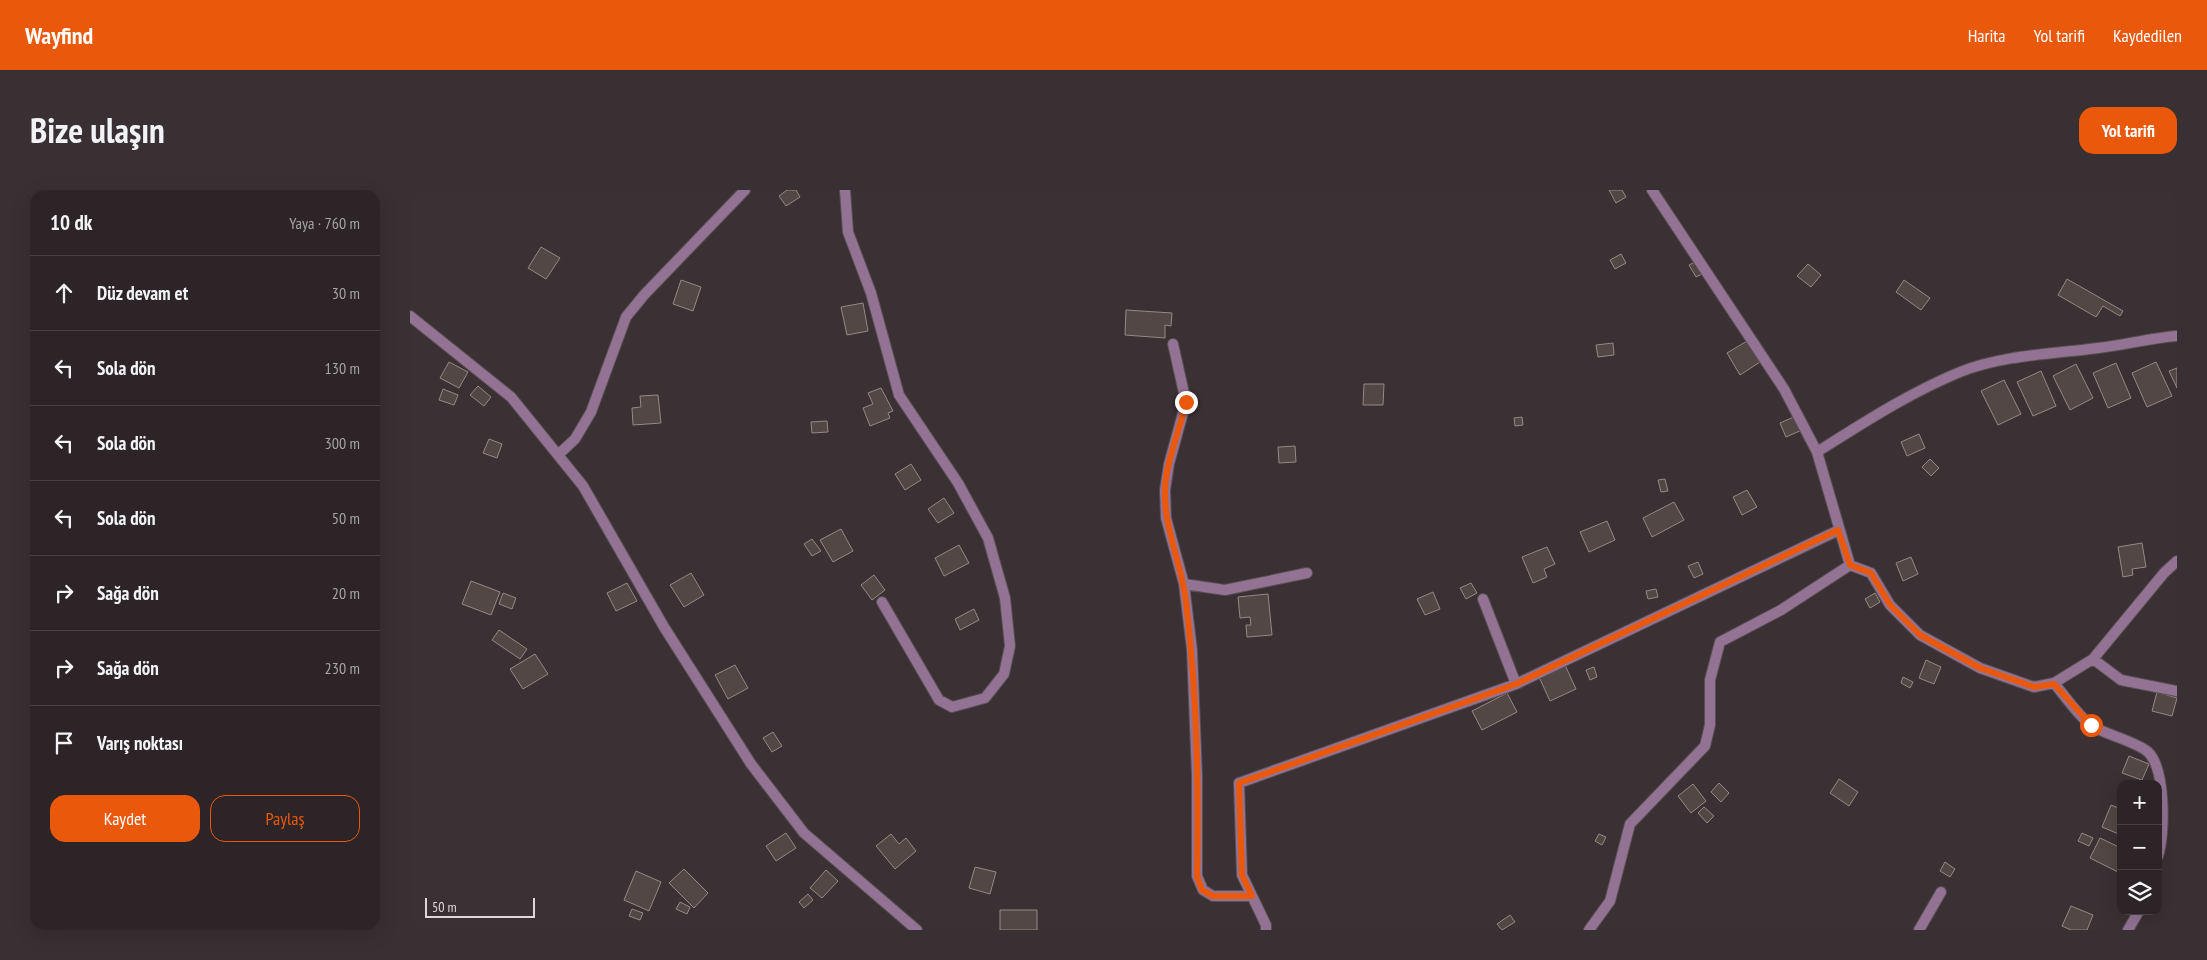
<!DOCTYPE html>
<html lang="tr">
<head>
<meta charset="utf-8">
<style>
	:root { --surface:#2c2426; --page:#383032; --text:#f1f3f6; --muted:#a6a4a7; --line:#484143; --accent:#ea580c }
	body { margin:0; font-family:"PT Sans Narrow",sans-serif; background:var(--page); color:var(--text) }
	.controls { position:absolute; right:15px; bottom:15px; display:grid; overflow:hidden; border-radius:10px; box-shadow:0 5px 20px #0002 }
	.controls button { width:45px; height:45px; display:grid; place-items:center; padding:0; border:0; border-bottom:1px solid var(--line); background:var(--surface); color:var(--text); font:25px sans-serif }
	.scale { position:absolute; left:15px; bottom:12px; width:110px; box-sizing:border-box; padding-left:5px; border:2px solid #dfd8da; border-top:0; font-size:14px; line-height:18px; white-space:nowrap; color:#dfd8da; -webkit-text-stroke:4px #3b3033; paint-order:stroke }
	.stop { position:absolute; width:15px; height:15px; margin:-11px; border:4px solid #ea580c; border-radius:50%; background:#fff }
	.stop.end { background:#ea580c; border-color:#fff; box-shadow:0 1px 5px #0008 }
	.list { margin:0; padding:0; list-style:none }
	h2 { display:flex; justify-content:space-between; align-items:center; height:65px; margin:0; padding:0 20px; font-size:21px }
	h2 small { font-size:16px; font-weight:400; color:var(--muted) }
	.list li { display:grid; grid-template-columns:32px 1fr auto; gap:15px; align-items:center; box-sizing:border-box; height:75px; padding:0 20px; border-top:1px solid var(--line) }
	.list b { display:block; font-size:19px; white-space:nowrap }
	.list em { font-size:16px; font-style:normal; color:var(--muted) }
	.actions { display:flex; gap:10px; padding:15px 20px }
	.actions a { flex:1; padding:11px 0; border:1px solid var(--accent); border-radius:15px; text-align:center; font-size:18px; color:var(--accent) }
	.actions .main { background:var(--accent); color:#fff }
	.icon { flex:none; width:28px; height:28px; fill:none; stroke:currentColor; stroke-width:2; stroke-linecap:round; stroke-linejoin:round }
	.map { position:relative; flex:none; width:1767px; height:740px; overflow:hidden; border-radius:15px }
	header { display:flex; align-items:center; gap:30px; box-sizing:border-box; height:70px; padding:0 25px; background:var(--accent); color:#fff }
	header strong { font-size:24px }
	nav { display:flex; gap:28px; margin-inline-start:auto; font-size:18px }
	.intro { display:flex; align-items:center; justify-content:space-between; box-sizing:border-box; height:120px; padding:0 30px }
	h1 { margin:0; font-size:35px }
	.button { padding:12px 22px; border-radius:15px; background:var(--accent); color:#fff; font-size:18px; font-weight:700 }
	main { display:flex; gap:30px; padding:0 30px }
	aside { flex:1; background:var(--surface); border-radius:15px; box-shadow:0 5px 20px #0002 }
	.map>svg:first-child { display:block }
	.building { fill:#524744; stroke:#968986 }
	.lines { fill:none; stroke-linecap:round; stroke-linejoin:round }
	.minor-casing { stroke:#594e51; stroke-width:12 }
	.minor { stroke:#927394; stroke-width:10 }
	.route { stroke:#ea580c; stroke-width:6 }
</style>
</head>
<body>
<header>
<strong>Wayfind</strong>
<nav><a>Harita</a><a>Yol tarifi</a><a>Kaydedilen</a></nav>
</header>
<div class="intro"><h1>Bize ulaşın</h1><a class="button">Yol tarifi</a></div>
<main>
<aside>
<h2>10 dk<small>Yaya · 760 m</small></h2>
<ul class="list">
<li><svg class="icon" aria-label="ahead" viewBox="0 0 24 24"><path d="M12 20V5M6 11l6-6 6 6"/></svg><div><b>Düz devam et</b></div><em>30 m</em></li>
<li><svg class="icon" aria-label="left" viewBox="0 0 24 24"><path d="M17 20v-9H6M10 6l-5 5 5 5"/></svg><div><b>Sola dön</b></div><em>130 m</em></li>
<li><svg class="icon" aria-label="left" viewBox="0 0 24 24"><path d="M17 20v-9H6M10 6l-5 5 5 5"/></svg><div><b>Sola dön</b></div><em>300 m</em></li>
<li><svg class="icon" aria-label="left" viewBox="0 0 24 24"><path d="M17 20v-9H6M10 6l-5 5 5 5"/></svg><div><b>Sola dön</b></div><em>50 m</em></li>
<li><svg class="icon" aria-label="right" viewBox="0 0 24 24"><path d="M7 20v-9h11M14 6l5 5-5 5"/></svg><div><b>Sağa dön</b></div><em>20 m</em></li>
<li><svg class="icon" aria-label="right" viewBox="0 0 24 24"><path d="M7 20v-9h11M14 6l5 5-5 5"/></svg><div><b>Sağa dön</b></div><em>230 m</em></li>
<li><svg class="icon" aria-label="arrive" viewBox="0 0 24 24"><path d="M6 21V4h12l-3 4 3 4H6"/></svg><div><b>Varış noktası</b></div></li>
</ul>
<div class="actions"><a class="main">Kaydet</a><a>Paylaş</a></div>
</aside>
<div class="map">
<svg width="1767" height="740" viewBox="0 0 1767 740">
	<rect width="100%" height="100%" fill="#3b3033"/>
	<path class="building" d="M377 0H386L390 7 376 16 369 6Z
		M1199 0H1212L1216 7 1206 13Z
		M131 57 150 68 136 89 118 78Z
		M1211 64 1216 73 1205 79 1200 70Z
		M1285 72 1292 84 1286 87 1279 75Z
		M1398 74 1411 85 1401 97 1387 86Z
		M1657 89 1713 121 1710 126 1693 116 1686 127 1648 105Z
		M271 90 291 97 283 121 263 114Z
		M1494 90 1520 108 1511 120 1486 102Z
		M453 113 458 141 437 145 431 117Z
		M716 120 762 123 761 136 755 135V148L715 145Z
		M1337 151 1350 172 1330 185 1317 163Z
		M1203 153 1204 165 1188 167 1186 155Z
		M39 172 58 182 49 198 30 188Z
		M1746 172 1762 206 1737 217 1722 183Z
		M1706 173 1721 208 1698 218 1683 183Z
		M1666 174 1683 208 1660 220 1643 186Z
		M1767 178V198L1759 181Z
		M1631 181 1646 216 1623 226 1607 192Z
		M1594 190 1611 224 1588 235 1571 201Z
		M954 194H974L973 215H953Z
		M68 196 81 207 74 216 60 205Z
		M471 198 483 221 478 223 480 228 460 236 453 218 463 214 458 203Z
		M33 199 48 205 44 215 29 210Z
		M248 205 251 233 223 235 222 218 231 217 230 206Z
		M1386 226 1392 240 1376 247 1370 233Z
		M1112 227 1113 235 1105 236 1104 228Z
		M417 231 418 242 402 243 401 232Z
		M1509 244 1515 258 1497 266 1491 252Z
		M79 249 92 254 87 268 73 263Z
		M885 256 886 272 869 273 868 257Z
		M1520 269 1529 278 1521 286 1512 277Z
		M501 274 511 290 495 300 485 284Z
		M1255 289 1258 301 1251 302 1248 290Z
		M1337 300 1347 317 1332 325 1323 307Z
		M534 308 544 323 528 333 518 319Z
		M1264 312 1274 330 1242 347 1233 328Z
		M1197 331 1205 350 1179 362 1170 342Z
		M431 339 443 361 423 372 410 350Z
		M402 349 411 361 402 366 394 354Z
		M1732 353 1736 377 1722 379 1723 385 1713 387 1708 357Z
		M549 355 559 373 534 386 525 368Z
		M1137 357 1145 374 1134 379 1137 387 1123 393 1112 367Z
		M1501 367 1508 384 1493 391 1486 373Z
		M1288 372 1293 384 1284 388 1278 376Z
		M281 383 294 405 274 417 260 395Z
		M464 385 475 400 462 410 451 395Z
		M61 391 90 402 81 425 52 414Z
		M217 393 227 411 206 421 197 403Z
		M1061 393 1067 403 1056 409 1050 398Z
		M1246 399 1248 407 1238 409 1236 401Z
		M1023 402 1030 419 1015 425 1007 409Z
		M93 403 106 408 102 419 89 414Z
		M1465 403 1470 412 1460 418 1455 409Z
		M858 404 862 445 837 447 836 435H841L840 427 830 428 828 407Z
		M564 419 569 430 550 440 545 429Z
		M89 440 117 459 110 469 82 450Z
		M125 464 138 484 113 499 100 479Z
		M1516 470 1531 477 1524 494 1509 488Z
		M325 475 338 498 318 509 305 485Z
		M1155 475 1166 499 1140 511 1129 487Z
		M1184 477 1187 487 1180 490 1176 480Z
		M1493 487 1503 492 1500 498 1491 493Z
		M1747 502 1767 508 1762 526 1742 521Z
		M1097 503 1107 522 1072 540 1062 521Z
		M363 542 372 556 362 562 353 548Z
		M1719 566 1739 574 1732 590 1712 583Z
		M1429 589 1448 602 1439 616 1420 603Z
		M1309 593 1319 603 1311 612 1301 602Z
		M1283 594 1296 611 1281 623 1268 606Z
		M1701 615 1711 619V645L1692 637Z
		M1294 617 1304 626 1297 633 1288 623Z
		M376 643 386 658 366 671 356 656Z
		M1672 643 1683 648 1679 656 1668 651Z
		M481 644 489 654 496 648 506 661 485 679 466 656Z
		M1189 644 1196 647 1192 655 1185 651Z
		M1690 648 1711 658V675L1708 682 1680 668Z
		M1535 672 1545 679 1540 687 1530 681Z
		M565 677 586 682 580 704 559 698Z
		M274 679 298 703 284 718 259 693Z
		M416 680 428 691 412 708 400 698Z
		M226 681 251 692 239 721 214 710Z
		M398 704 403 710 394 718 389 712Z
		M270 712 280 717 277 724 266 719Z
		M1661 716 1683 725 1677 740H1661L1652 736Z
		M222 719 233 723 230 730 219 726Z
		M590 720H627V740H590Z
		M1100 725 1105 732 1092 740 1087 734Z"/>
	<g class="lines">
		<g class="minor-casing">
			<path id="minor" d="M435 0 438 42 461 103 489 205 548 293 578 348 595 408 600 456 594 484 575 508 542 517 529 510 472 412
				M1242 0 1374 199 1407 262 1440 375 1461 383 1480 415 1510 445 1570 478 1624 497 1644 493 1683 469 1754 383 1767 371
				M0 126 101 207 173 296 254 437 341 574 394 643 507 740
				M763 154 776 212 759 274 755 300 756 328 774 394 782 460 787 586V686L793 700 803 706H842
				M1407 262C1453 233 1499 203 1550 182 1593 165 1642 164 1688 158 1715 155 1740 148 1767 146
				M148 265 165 249 181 222 216 127 234 105 335 0
				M774 394 815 400 897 383
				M1073 409 1106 494
				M1683 469 1711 490 1767 501
				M1644 493C1654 505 1670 528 1682 536 1697 545 1727 552 1738 562 1756 579 1755 645 1748 666
				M856 740V735L832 685 829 593 1106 494 1429 340
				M1179 740 1200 711 1220 634 1295 556 1300 535V490L1310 452 1371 420 1440 375
				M1509 740 1531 702
				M1718 740 1729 721"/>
		</g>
		<use href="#minor" class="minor"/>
	</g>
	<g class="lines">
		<path class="route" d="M776 212C770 240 755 274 755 301 754 339 772 375 776 412 787 503 789 595 787 686L792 700 803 706H842L832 685 829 593 1106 494 1428 340 1440 375 1461 383 1480 415 1510 445 1570 478 1624 497 1644 494 1681 535"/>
	</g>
</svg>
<div class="controls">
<button>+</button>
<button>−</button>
<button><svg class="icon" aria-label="layers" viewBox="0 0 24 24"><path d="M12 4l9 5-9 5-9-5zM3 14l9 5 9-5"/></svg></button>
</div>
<div class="scale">50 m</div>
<div class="stop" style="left:1681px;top:535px"></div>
<div class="stop end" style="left:776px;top:212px"></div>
</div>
</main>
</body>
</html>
